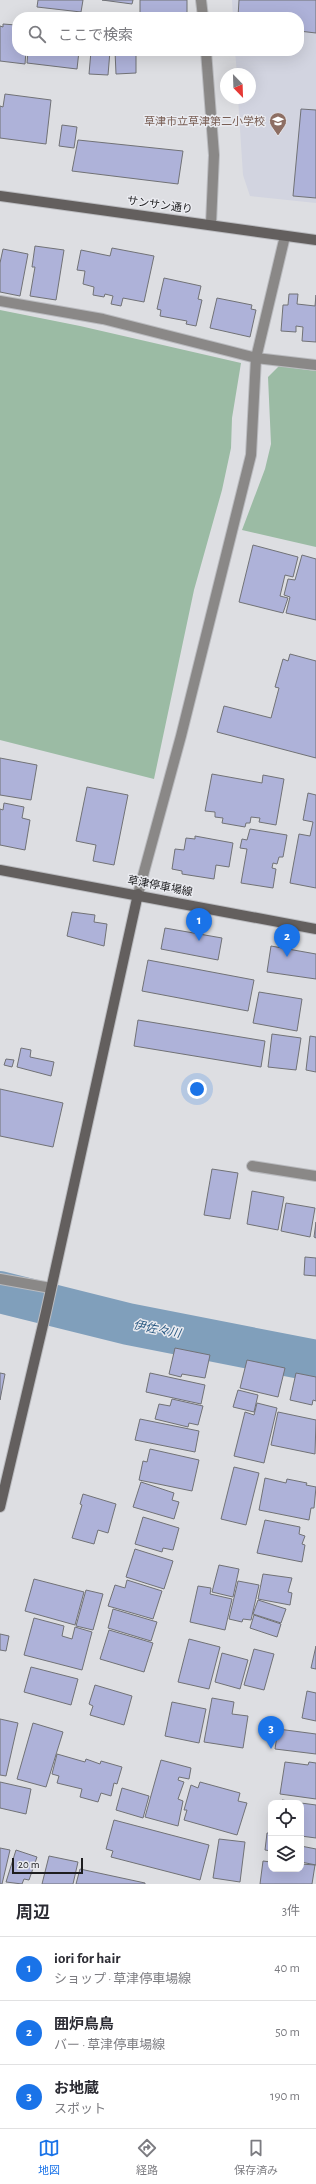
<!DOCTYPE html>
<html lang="ja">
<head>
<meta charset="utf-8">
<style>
	:root { --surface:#fff; --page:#f7f7f7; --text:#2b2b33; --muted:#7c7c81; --line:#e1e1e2; --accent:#1a73e8 }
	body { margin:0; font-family:"Alegreya Sans","Noto Sans JP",sans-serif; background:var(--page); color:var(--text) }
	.controls { position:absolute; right:12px; bottom:12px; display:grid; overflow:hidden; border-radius:8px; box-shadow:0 4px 16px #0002 }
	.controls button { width:36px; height:36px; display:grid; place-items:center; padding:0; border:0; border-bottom:1px solid var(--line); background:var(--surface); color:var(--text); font:20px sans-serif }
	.compass { position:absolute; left:220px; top:68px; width:36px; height:36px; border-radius:50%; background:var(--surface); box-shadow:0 4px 16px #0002; rotate:157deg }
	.scale { position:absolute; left:12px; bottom:10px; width:71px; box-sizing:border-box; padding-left:4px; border:2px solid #1d1d1f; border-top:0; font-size:11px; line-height:14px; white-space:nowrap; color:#1d1d1f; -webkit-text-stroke:3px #eaebf0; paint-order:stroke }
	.you { position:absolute; left:197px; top:1089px; width:14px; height:14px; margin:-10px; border:3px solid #fff; border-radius:50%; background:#1a73e8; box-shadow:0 0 0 6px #1a73e833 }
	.badge { display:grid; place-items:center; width:26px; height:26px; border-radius:50%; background:var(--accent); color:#fff; font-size:13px; font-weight:700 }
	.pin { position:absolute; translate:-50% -33px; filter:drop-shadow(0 1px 2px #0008) }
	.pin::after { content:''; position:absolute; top:21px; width:14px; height:12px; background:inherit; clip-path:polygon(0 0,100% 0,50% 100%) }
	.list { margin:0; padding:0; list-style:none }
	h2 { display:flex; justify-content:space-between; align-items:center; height:52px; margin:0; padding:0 16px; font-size:17px }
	h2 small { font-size:13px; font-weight:400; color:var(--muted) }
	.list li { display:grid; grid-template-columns:26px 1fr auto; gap:12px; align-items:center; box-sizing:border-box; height:64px; padding:0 16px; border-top:1px solid var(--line) }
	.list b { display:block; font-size:15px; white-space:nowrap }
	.list p { margin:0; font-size:13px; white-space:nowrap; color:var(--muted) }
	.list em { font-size:13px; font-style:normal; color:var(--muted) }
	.icon { flex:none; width:22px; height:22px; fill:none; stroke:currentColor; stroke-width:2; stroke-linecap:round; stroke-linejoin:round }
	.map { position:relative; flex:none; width:316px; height:1884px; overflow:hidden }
	.search { position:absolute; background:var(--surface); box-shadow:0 4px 16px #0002; left:12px; right:12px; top:12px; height:44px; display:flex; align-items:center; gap:10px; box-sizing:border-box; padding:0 14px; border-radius:16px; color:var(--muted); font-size:15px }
	.sheet { height:244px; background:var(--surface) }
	nav { display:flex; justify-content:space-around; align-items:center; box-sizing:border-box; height:56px; border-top:1px solid var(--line); background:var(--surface); font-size:11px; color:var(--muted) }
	nav a { display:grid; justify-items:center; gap:2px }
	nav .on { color:var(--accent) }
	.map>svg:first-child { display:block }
	.built { fill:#d2d4e0 }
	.green { fill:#9bbba4 }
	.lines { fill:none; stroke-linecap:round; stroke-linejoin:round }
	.river { stroke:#809fbb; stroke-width:42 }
	.building { fill:#aeb2d9; stroke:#717276 }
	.street-casing { stroke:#babbbf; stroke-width:12 }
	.secondary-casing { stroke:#babbbf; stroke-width:12 }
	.street { stroke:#8a8887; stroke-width:10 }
	.secondary { stroke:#635f5e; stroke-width:10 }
	.labels { text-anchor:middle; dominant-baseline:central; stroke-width:3; stroke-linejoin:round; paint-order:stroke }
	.education-label { font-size:11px; fill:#785e54; stroke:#eaebf0; text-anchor:end }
	.street-label { font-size:11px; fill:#1d1d1f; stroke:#eaebf0 }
	.water-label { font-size:12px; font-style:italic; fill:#2b5a83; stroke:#eaebf0 }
</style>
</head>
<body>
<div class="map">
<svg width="316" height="1884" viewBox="0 0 316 1884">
	<rect width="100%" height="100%" fill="#dddee2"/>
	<path class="built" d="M232 0H316V203L250 196 243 175 238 98H250V74H237L235 51H299V17H233Z"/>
	<path class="green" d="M0 310 80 326 241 363 232 418 231 448 222 490 194 590 154 779 0 740Z
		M279 366 316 371V547L242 530 265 469 271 444 268 377Z"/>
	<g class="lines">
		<path class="river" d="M0 1292 128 1324 316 1361"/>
	</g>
	<path class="building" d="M38 0H83L81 12 37 7Z
		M102 0H133L132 4Z
		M140 0H187V17H145V14H140Z
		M239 0H316V33L299 31V17H238Z
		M3 24 16 25 17 28V51H26L25 64 0 61V26L3 27Z
		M28 51H79L77 69 27 63Z
		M91 51H110L108 75 89 74Z
		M115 51H136V73L116 74Z
		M148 51H189V53L148 54Z
		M5 94 51 100 46 144 0 138V106L3 107Z
		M301 109 316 110V198L293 196Z
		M62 125 77 127 74 148 59 146Z
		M78 140 183 151 178 184 72 171Z
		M35 246 64 250 56 300 30 296 35 267H32Z
		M112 248 154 256 144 302 123 298 121 306 111 304 113 296 105 294 104 297 93 295 94 287 83 284 85 271 77 270 81 250 110 256Z
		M3 249 28 254 20 296 0 292V263Z
		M164 278 201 286 198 299 202 300 196 326 186 324 187 321 160 316 161 310 157 309Z
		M289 294H298L297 304 315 306 316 295V342L302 341 303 327 296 326V332L281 331 283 305H288Z
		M217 298 252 305 251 309 256 310 250 337 210 328Z
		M253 545 298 557 293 577 285 575 280 596 288 598 283 613 239 602Z
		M302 555 316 559V620L286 613 290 597 284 595 288 579 295 580Z
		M290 654 316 661V758L217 732 224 706 271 718 279 688 275 687 283 659 288 661Z
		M0 758 37 765 31 800 0 795Z
		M212 774 262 783 263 775 284 779 276 825 259 822 260 818 251 817 250 823H246L245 827 222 823 223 818 215 817V812L205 811Z
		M87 787 128 795 114 865 93 861 96 845 76 841Z
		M308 793 316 795V888L290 883 299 834 310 836 313 822 303 820Z
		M4 803 24 807 22 818 30 820 25 850 0 845V809L3 810Z
		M250 829 287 835 283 857H279L277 864 273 863 272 868 276 869 273 888 241 883 247 849 240 848 242 839 247 840Z
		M195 836 233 843 229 867 216 865 214 879 182 874V871L172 869 175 849 184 850 186 838 195 839Z
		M72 912 95 915 94 922 107 924 104 946 67 936Z
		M165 928 222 938 218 960 161 949Z
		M271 946 316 954V979L267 972Z
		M148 960 254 980 248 1011 142 991Z
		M259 992 302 999 297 1031 253 1023Z
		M138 1020 265 1041 261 1067 134 1046Z
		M272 1034 301 1038 296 1070 268 1067Z
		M310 1036 316 1037V1072L306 1070Z
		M21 1048 31 1050 30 1057 54 1062 51 1076 17 1067Z
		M6 1059 14 1060 12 1067 4 1065Z
		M0 1089 63 1103 53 1147 0 1136Z
		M212 1169 238 1173 230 1219 204 1215Z
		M252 1191 284 1197 278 1230 247 1224Z
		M286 1203 315 1208 310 1237 281 1231Z
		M316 1222V1238L314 1237Z
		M305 1257 316 1258V1276L304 1275Z
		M175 1348 210 1355 205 1378 182 1374 181 1377 169 1374Z
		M247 1360 285 1368 278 1397 240 1388Z
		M0 1373 5 1374 0 1400Z
		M150 1373 205 1385 201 1404 146 1392Z
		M296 1373 316 1377V1401L313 1400 312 1405 290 1400Z
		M238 1390 258 1395 254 1412 233 1407Z
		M172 1399 203 1406 198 1425 189 1423 188 1427 155 1419 159 1404 170 1406Z
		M257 1403 277 1408 264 1463 234 1456 245 1412 254 1415Z
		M278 1412 316 1420 315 1454 271 1445Z
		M140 1419 199 1431 195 1452 135 1440Z
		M150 1449 199 1460 192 1491 139 1480 143 1461 147 1462Z
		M234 1467 259 1473 246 1525 221 1519Z
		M265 1478 286 1483 287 1479 307 1483 306 1485 316 1487 314 1508H311L309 1520 259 1510Z
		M141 1482 174 1493 172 1500 179 1502 174 1519 133 1507Z
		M83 1494 116 1504 108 1533 98 1530 94 1544 72 1538 82 1505 80 1504Z
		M143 1517 179 1528 173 1550 163 1548 162 1552 135 1544Z
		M265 1520 300 1527 299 1534 305 1536 302 1544 305 1545 302 1562 257 1553Z
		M135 1549 173 1561 164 1589 126 1577Z
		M219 1565 239 1569 233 1597 212 1592Z
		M263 1574 292 1578 288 1592 292 1593 290 1605 258 1599Z
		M34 1579 84 1592 75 1625 25 1611Z
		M127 1580 162 1591 153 1619 108 1606 115 1585 125 1588Z
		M238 1581 259 1585 251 1620 243 1619 242 1622 229 1619Z
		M198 1586 211 1588 210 1594 232 1599 225 1630 190 1622Z
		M86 1590 103 1594 93 1630 76 1626Z
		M258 1600 286 1609 281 1623 253 1614Z
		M113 1609 157 1622 151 1641 108 1628Z
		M254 1615 281 1624 277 1637 250 1628Z
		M34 1618 64 1626 62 1636 72 1639 75 1627 92 1632 82 1670 24 1655Z
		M109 1630 153 1643 144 1672 100 1659Z
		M0 1634 9 1636 6 1651 0 1650Z
		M189 1639 220 1647 209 1689 178 1682Z
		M316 1646V1669L311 1668Z
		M254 1649 274 1654 264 1690 244 1685Z
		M222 1653 248 1660 240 1689 215 1682Z
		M31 1667 78 1679 71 1705 24 1692Z
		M95 1685 132 1696 124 1725 90 1715 93 1706 89 1704Z
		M307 1691 316 1693V1721L302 1718Z
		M212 1698 234 1702 232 1714 248 1716 243 1748 204 1742Z
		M172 1702 206 1709 199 1743 165 1736Z
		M0 1719 18 1723 6 1776 0 1775Z
		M33 1723 63 1732 46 1787 17 1779Z
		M278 1729 316 1734V1754L275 1749Z
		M57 1754 85 1762 86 1759 100 1764 101 1761 122 1767 117 1784 114 1783 111 1796 101 1793 98 1802 80 1797 82 1789 57 1783 59 1776 52 1774Z
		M161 1760 191 1768 189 1779 179 1777 178 1780 184 1782 178 1799 183 1801 178 1826 145 1817Z
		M285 1762 308 1765 309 1762 316 1763V1799L280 1794Z
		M0 1782 31 1789 26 1814 0 1808Z
		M200 1782 240 1793 238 1801 247 1803 237 1835 184 1820 187 1810H184L191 1785 198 1788Z
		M122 1788 149 1796 143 1818 116 1810Z
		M282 1800 301 1803H282Z
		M301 1803 316 1805V1838L301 1836Z
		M114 1820 209 1845 200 1880 111 1857 113 1851 106 1849Z
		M267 1833H271V1851L265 1850Z
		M219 1839 245 1842 240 1882 213 1878Z
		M301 1846 316 1849V1865L301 1862Z
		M0 1848 10 1850 2 1884H0Z
		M16 1850 37 1857 29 1880 24 1879 22 1884 6 1882Z
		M49 1856 78 1862 73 1884H42Z
		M263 1861 271 1862V1869H301V1864L315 1865 312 1884H260Z
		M80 1869 145 1883V1884H76Z"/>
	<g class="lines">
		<g class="street-casing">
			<path id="street" d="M201 0 203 17
				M206 51 214 155 211 224
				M0 301 103 319 256 358 316 365
				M138 894 181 736 251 455 256 358 285 236
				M252 1166 316 1176
				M0 1279 51 1288"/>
		</g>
		<g class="secondary-casing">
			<path id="secondary" d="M0 196 316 240
				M0 870 316 929
				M0 1507 46 1312 138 894"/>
		</g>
		<use href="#street" class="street"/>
		<use href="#secondary" class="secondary"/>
	</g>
	<defs>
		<g id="school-pin" transform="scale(0.9)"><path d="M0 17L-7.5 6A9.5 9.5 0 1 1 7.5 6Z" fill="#8d6e63" stroke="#eaebf0"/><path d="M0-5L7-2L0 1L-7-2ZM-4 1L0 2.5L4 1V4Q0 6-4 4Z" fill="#fff"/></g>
	</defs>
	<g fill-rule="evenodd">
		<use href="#school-pin" x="278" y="121"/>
	</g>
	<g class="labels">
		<g class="education-label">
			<text x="265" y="121">草津市立草津第二小学校</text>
		</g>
		<g class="street-label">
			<text transform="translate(160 205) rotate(8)">サンサン通り</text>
			<text transform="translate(160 886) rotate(11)">草津停車場線</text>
		</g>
		<g class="water-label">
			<text transform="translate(157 1329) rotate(11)">伊佐々川</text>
		</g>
	</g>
</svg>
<div class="controls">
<button><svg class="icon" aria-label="locate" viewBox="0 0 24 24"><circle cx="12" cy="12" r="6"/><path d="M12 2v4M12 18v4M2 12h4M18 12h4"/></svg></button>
<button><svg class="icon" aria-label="layers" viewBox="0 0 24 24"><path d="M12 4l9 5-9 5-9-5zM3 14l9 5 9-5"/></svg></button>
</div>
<svg class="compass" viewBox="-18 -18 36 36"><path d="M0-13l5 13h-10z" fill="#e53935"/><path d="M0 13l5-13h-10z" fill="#7c7c81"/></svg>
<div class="scale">20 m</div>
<div class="you"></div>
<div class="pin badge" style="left:199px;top:941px">1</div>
<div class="pin badge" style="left:287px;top:957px">2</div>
<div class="pin badge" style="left:271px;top:1749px">3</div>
<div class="search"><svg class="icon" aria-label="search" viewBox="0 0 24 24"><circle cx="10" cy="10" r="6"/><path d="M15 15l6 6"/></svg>ここで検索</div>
</div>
<section class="sheet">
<h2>周辺<small>3件</small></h2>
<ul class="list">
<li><span class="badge">1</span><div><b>iori for hair</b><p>ショップ · 草津停車場線</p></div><em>40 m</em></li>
<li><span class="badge">2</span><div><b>囲炉鳥鳥</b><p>バー · 草津停車場線</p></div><em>50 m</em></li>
<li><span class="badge">3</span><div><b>お地蔵</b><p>スポット</p></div><em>190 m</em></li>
</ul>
</section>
<nav>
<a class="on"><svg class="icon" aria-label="map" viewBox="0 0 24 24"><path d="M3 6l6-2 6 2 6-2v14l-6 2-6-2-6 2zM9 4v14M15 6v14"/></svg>地図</a>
<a><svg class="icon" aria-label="directions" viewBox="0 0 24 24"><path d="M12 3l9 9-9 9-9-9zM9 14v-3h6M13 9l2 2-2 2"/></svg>経路</a>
<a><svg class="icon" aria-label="saved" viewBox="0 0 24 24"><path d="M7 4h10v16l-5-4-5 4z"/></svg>保存済み</a>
</nav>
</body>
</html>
